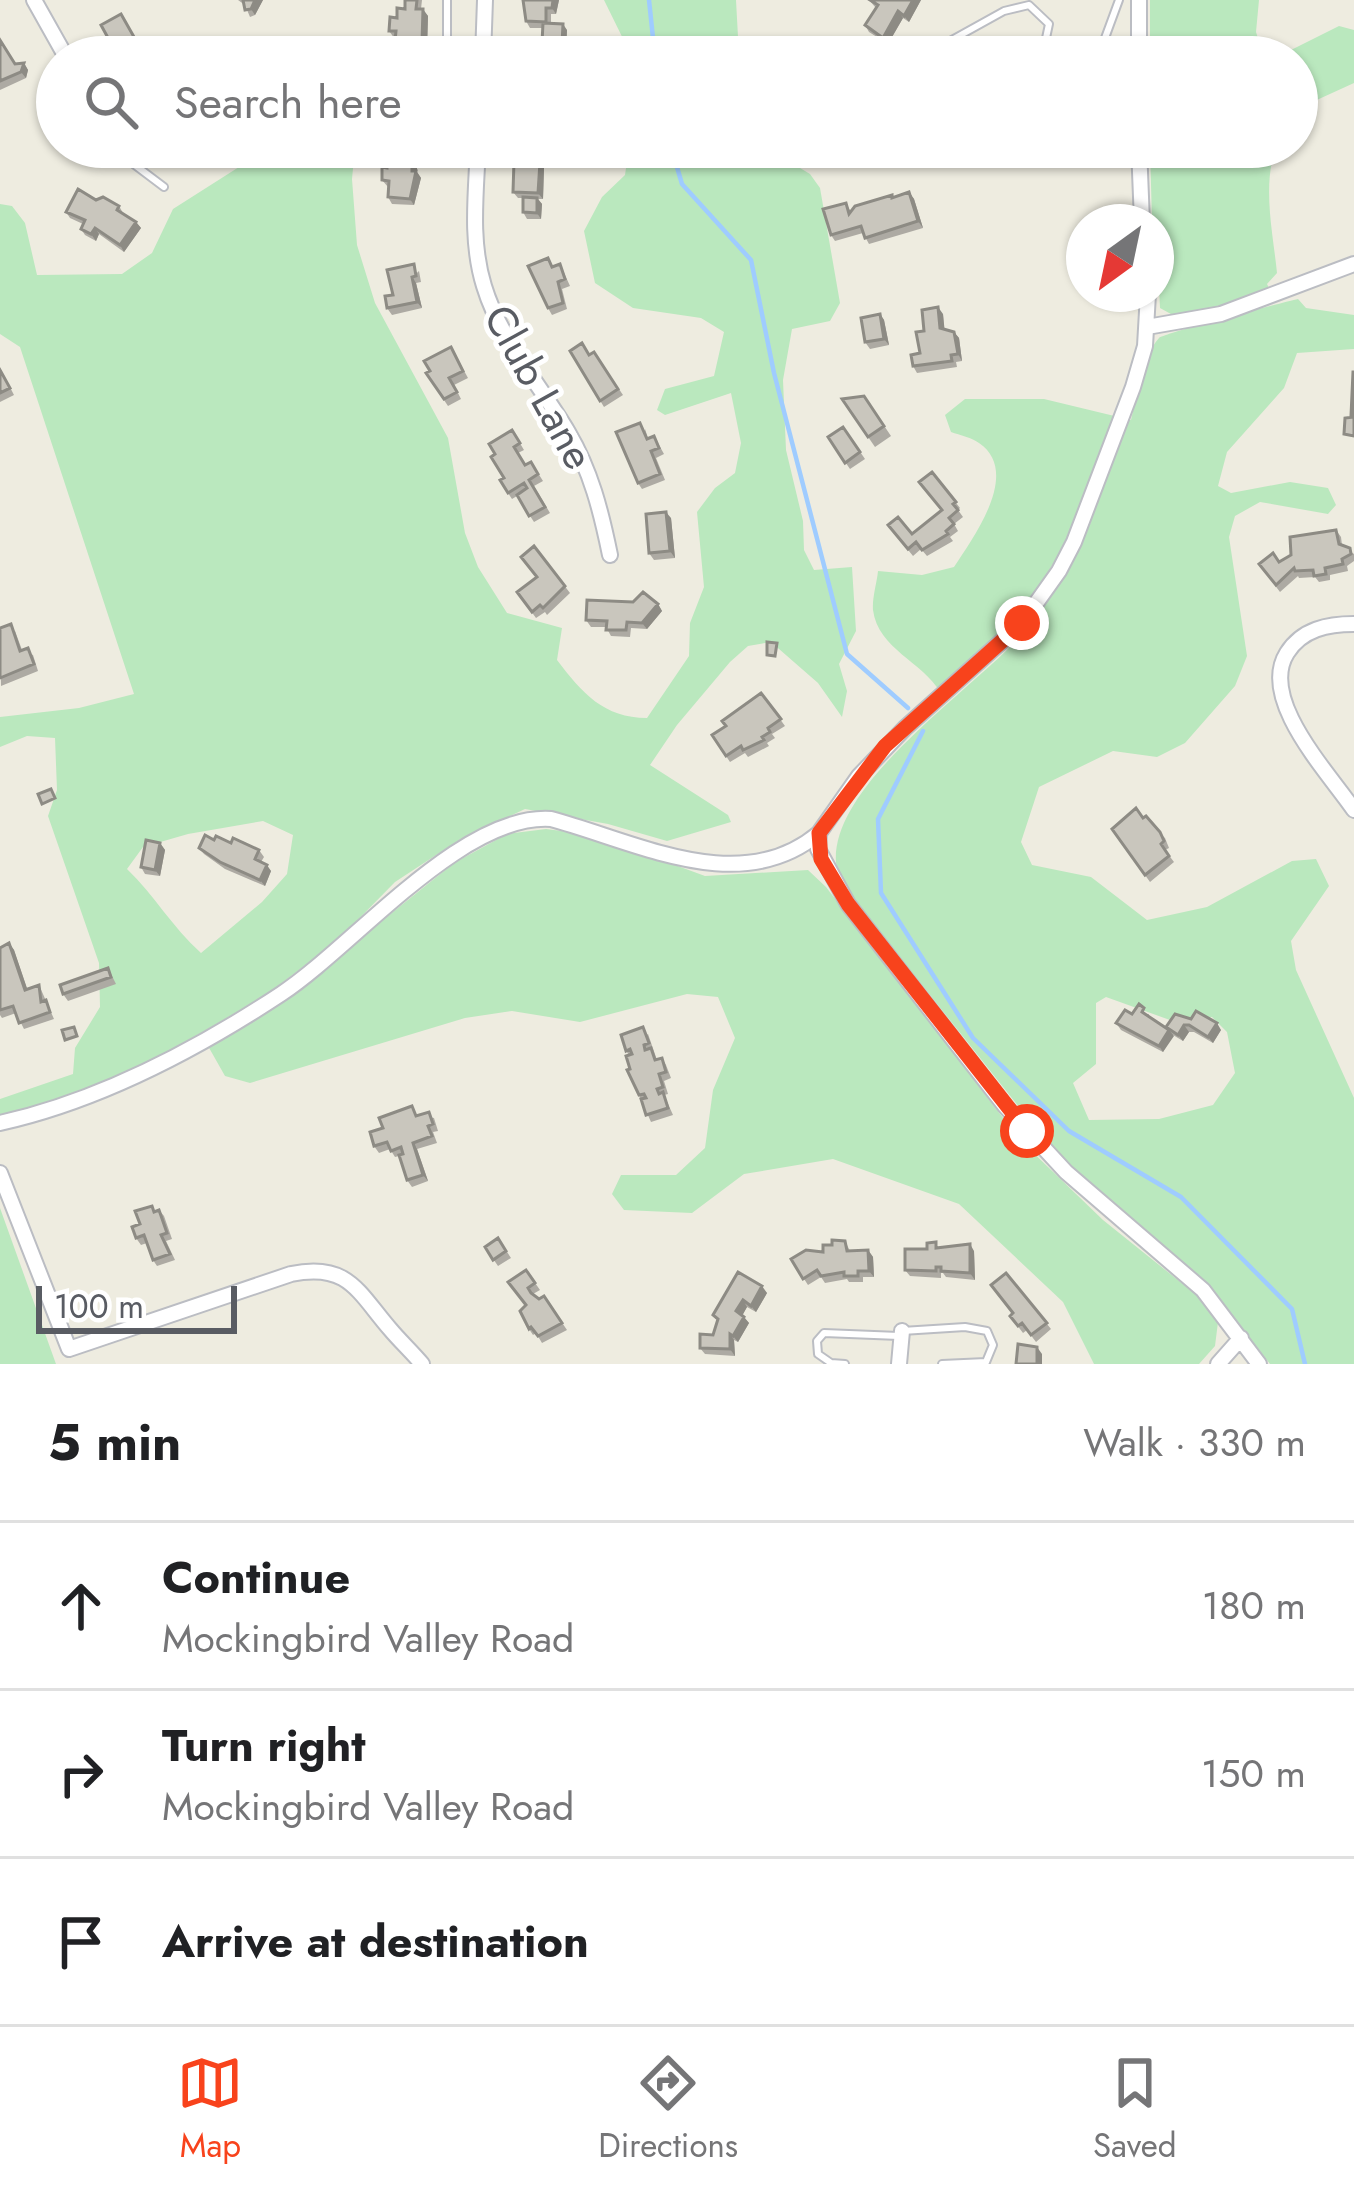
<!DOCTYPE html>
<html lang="en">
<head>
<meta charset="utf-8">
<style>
	:root { --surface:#fff; --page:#f6f6f6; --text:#202124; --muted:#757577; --line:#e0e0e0; --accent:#f8431c }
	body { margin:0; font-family:Jost,sans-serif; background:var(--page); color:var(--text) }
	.compass { position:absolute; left:1066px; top:204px; width:108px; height:108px; border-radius:50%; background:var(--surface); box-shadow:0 3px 9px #0004; rotate:213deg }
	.scale { position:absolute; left:36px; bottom:30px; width:201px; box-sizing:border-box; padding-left:12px; border:6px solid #595c63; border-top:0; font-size:33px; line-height:42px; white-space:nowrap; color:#595c63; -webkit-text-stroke:9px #fff; paint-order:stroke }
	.stop { position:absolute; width:36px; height:36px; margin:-27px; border:9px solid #f8431c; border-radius:50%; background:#fff }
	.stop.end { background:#f8431c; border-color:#fff; box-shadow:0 3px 12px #0008 }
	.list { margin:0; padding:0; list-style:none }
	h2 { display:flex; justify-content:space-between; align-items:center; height:156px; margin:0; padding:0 48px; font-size:51px }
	h2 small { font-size:39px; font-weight:400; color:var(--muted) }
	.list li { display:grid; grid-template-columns:78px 1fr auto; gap:36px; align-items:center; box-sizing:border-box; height:168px; padding:0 48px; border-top:3px solid var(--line) }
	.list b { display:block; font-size:45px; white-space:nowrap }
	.list p { margin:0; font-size:39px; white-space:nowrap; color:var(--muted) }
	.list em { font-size:39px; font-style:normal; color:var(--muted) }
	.icon { flex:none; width:66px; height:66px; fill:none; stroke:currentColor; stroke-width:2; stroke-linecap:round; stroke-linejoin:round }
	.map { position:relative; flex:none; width:1354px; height:1364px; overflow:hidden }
	.search { position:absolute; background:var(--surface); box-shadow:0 3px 9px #0004; left:36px; right:36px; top:36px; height:132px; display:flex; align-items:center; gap:30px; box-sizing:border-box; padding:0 42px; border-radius:66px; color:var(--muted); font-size:45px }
	.sheet { height:660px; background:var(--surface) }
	nav { display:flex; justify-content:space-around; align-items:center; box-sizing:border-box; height:168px; border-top:3px solid var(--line); background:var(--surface); font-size:33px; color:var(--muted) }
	nav a { display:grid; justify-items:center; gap:6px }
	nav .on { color:var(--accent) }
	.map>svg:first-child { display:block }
	.green { fill:#bae8be; fill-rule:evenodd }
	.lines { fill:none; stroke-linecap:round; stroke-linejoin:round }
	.stream { stroke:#9fccff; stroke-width:4.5 }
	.service-casing { stroke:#bbbdc3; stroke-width:10 }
	.minor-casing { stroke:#bbbdc3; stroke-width:18 }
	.service { stroke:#fff; stroke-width:6 }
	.minor { stroke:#fff; stroke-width:14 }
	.wall { fill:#adaaa3 }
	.shaded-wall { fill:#8d8b84 }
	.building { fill:#c9c6bd; stroke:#8d8b84; stroke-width:3 }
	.route { stroke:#f8431c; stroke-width:15 }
	.labels { text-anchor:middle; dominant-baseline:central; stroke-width:10; stroke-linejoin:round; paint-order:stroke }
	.street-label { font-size:42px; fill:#595c63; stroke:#fff }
</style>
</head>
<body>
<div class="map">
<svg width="1354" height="1364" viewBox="0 0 1354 1364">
	<rect width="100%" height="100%" fill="#eeece0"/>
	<path class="green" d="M604 0H736L738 37 724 57H632Z
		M1150 0H1259L1256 32 1262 51 1276 57H1150Z
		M1339 26 1354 30V83L1297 109V57H1277Z
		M255 147H355L352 179 357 245 375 303 448 438 465 533 478 567 507 613 562 628 557 660C582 693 604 718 647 718L689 656 690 623 704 587 697 512 715 488 735 473 741 443 731 393 665 415 657 410 665 389 714 376 724 332 701 318 633 308 595 283 584 231 602 197 625 175 629 147H765L810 174 820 188 840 303 830 321 792 329 783 380 786 450 803 521 804 550 814 570 852 567 856 631 839 664 847 691 842 717 818 683 771 642 748 646 730 662 677 725 650 765 728 815 731 822 667 841 608 824 525 809 459 840 395 882 337 941 266 995 187 1041 137 1069 66 1099 0 1117V1099L73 1074 75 1048 100 1007 99 963 48 816 57 790 55 738 27 736 0 747V717L79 708 134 694 20 347 0 334V204L12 206 25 223 37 275 122 274 152 253 173 209 239 167ZM263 821 293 835 287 874 262 902 201 953C172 927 155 896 127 869L143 847 188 834Z
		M1150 147H1276C1262 186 1273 233 1277 273L1267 284 1271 292 1180 319 1160 308 1156 222H1152Z
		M1298 299 1306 308 1354 315V349L1297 353 1284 388 1227 452 1218 486 1231 493 1290 482 1328 488 1336 505 1328 514 1260 502 1235 516 1229 537 1247 656 1235 686 1185 743 1157 757 1113 751 1039 787 1021 842 1032 865 1091 877 1147 920 1207 907 1292 861 1316 859 1329 886 1291 941 1296 970 1354 1098V1364H1270L1211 1288 1077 1174 1042 1136 846 889C843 881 837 871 836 863 830 783 976 688 1024 632 1054 598 1072 563 1091 522L1073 523C1045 593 995 642 940 692 923 662 878 649 873 610 872 598 877 582 878 571L922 575 954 567C973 538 1022 472 979 443 972 438 960 435 951 432L945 415 965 399H1044L1131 420C1138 394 1141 358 1159 338 1165 333 1281 303 1298 299ZM1106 997 1181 1024 1212 1017 1227 1032 1235 1073 1213 1105 1159 1119 1089 1120 1073 1083 1096 1064V1003Z
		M546 829 593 835 705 876 808 870 826 887 1020 1140 1103 1220 1204 1301 1218 1322 1215 1346 1199 1364H1094L1063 1302 959 1204 833 1159 744 1174 692 1213 624 1210 612 1194 621 1175H676L705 1148 713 1090 735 1038 718 997 687 994 580 1022 512 1011 465 1018 250 1083 225 1076 208 1046 272 1009 454 863 507 834Z
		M0 1208 56 1364H0Z"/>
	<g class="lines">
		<path class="stream" d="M649 0 655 57
			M671 147 682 184 751 260 774 373 847 654 908 708
			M923 731 878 819 881 893 973 1038 1069 1131 1181 1197 1292 1309 1305 1364"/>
		<g class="service-casing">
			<path id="service" d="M447 0V57
				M881 54 889 57
				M921 57 1004 11 1029 5 1049 24 1042 57
				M1098 57 1119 0
				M111 147 164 187
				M902 1331 965 1327 987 1331 993 1345 986 1362 942 1364
				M845 1364 831 1363 818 1354 817 1341 824 1333 899 1336"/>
		</g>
		<g class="minor-casing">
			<path id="minor" d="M34 0 66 57
				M1139 0V57
				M483 57 485 0
				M478 147C476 194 470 241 484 286 500 339 540 385 568 432 591 471 601 511 610 555
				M1139 147 1142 222
				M1148 294 1145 346 1133 387 1074 542 1059 571 1022 623 905 728 859 776 819 833 818 849 848 904 1005 1106 1066 1172 1203 1290 1259 1364
				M1147 327 1221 314 1354 264
				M1354 624C1328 624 1302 629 1287 653 1258 699 1328 772 1354 810
				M0 1123C99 1101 196 1050 281 994 354 946 462 813 551 819 637 842 741 899 819 833
				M0 1173 69 1349 291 1274C348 1262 358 1292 390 1329 400 1341 412 1352 422 1364
				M899 1364 902 1331
				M1218 1364 1241 1338"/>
		</g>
		<use href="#service" class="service"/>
		<use href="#minor" class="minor"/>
	</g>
	<path class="wall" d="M238 0H263L255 15 250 17 245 5Z
		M397 0H422L421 9 428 16 427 49 420 48V56L407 55 389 31 405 9V0Z
		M523 0H559L556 14H551V23L567 30 566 50H547L542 43 543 28H530L526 21Z
		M869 0H921L909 22 903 18 888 44 869 32 865 25 876 8Z
		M121 14 139 44 119 55 101 25Z
		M0 40 16 64 24 63 28 70 26 78 0 90Z
		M410 149V157L412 158 417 164V172L421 178 414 205 392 204 388 197V187L382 180 387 168Z
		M544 168 543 199H538L542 204 541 219H527L523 212V198H518L513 192Z
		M909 192 914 199 923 228 869 244 863 233 835 241 831 235 846 203 851 212Z
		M96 200 119 206 123 213 136 222 141 228 124 252 99 234 96 241 85 235 81 229 83 224 70 218 66 212Z
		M560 264 570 286 562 289 567 309 552 315 548 308 554 267Z
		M419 271 421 282 416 283 422 308 392 315 387 308 393 295Z
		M880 314 884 320 889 345 870 349 865 342Z
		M943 314 944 329 954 332 959 338 962 361 956 362 957 367 917 373 913 366 920 353 924 331Z
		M451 347 468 378 454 385 461 399 448 406 426 373Z
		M570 351 590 355 594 352 623 395 604 407Z
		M0 368 14 395 0 402Z
		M864 396 891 436 875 447 842 399Z
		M843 427 865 459 850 469 828 437Z
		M645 429 648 438 654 436 664 454 656 458 665 480 642 489 638 483Z
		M512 430 524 450 518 453 525 465 531 462 543 481 534 486 550 513 534 522 517 496 512 499 508 493 504 478Z
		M932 472 960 508 958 510 963 517 954 524 958 531 950 537 953 541 927 556 921 549 913 556 888 525 912 534 941 511Z
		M671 518 675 558 654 560 649 553Z
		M1336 530 1341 537 1342 545 1354 554V561L1347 566 1348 571 1330 575V580L1319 582 1315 577 1299 578 1298 576 1280 592 1259 564 1279 562Z
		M534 546 570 593 547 615 545 612 536 618 517 592 536 577Z
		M658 604 662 611 647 629 631 628 630 637 611 636 606 627H591L586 620Z
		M0 628 15 631 22 650 33 655 38 671 1 686Z
		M761 693 785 726 772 734 775 738 767 743 769 746 748 757 745 753 730 762 712 735 726 726Z
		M1143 818 1165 838 1169 848 1165 850 1174 862 1150 882 1112 829Z
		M214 840 259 850 264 857 261 862 271 871 265 886 225 869 204 854 199 848Z
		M160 843 165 850 160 876 145 874 141 867Z
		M9 943 14 950 27 989 39 985 54 1019 24 1029 16 1013 2 1018 0 1015V948Z
		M108 968 116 984 68 1001 63 994Z
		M1132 1014H1149L1148 1016 1166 1028 1175 1014 1221 1030 1213 1043 1194 1032H1189L1183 1041 1173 1035 1163 1052 1121 1030 1116 1023Z
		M648 1034 657 1060 662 1058 666 1065 671 1078 664 1081 668 1094 664 1095 673 1115 651 1122 639 1095 630 1069 629 1055 626 1051Z
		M418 1115 434 1118 438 1131 433 1132 437 1143 417 1149 428 1181 412 1187 407 1180 399 1156 395 1157 390 1149 379 1153 374 1146Z
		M159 1210 164 1216 172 1239 166 1241 175 1260 157 1266 153 1260 147 1243 141 1245 136 1238 140 1224Z
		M498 1238 511 1258 498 1266 485 1247Z
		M845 1241 850 1251 868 1250 873 1257 874 1277H863V1282H849L847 1279 825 1283 821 1277 808 1285 791 1259 823 1252 832 1245Z
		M939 1247 974 1251 975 1280 946 1277 943 1273H941V1278L910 1276 905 1270Z
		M526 1270 540 1290 533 1294 539 1299 544 1296 567 1330 542 1343 536 1333 533 1335 529 1329Z
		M738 1272 767 1293 756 1312 747 1307 742 1315 749 1323 738 1342 734 1340 735 1356 705 1354 700 1348 713 1335 718 1322 713 1315Z
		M1006 1273 1051 1329 1036 1342 1027 1330 1023 1333 1010 1316 1013 1313Z"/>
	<path class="shaded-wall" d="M255 0H263L255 15 251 9Z
		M553 0H559L556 14 552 8Z
		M913 0H921L909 22 904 16Z
		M423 9 428 16 427 49 422 42Z
		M898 11 903 18 888 44 883 38Z
		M563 24 567 30 566 50 562 44Z
		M24 63 28 70 26 78 21 72Z
		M412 158 417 164V172L421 178 414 205 410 199Z
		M540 162 544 168 543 199 538 193Z
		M909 192 914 199 923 228 918 221Z
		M537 198 542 204 541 219 537 213Z
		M136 222 141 228 124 252 120 245Z
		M95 228 99 234 96 241 91 234Z
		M412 277 416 283 422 308 417 302Z
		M938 307 943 314 945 334 940 328Z
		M880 314 884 320 889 345 884 339Z
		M954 332 959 338 962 361 958 354Z
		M666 512 671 518 675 558 670 551Z
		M658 604 662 611 647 629 642 623Z
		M160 843 165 850 160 876 155 870Z
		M267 865 271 871 265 886 260 880Z
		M9 943 14 950 30 997 25 990Z
		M1217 1023 1221 1030 1213 1043 1208 1037Z
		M1184 1025 1189 1032 1183 1041 1178 1035Z
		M1169 1030 1174 1036 1163 1052 1159 1046Z
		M413 1143 417 1149 428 1181 423 1175Z
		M970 1244 974 1251 975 1280 970 1273Z
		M868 1250 873 1257 874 1277 869 1271Z
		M762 1286 767 1293 756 1312 751 1306Z
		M743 1300 747 1307 741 1318 736 1311Z
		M744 1317 749 1323 738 1342 733 1336Z
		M730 1334 734 1340 735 1356 730 1349Z
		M1037 1347 1042 1354V1364H1037Z"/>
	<path class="building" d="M243 0H255L251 9 245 10Z
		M405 0H417L416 9H423L422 42H416V49H402V41H395L396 31H389L390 17 397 18V8L405 9Z
		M523 0H553L552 8H546V22L526 21Z
		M870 0H913L904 16 898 11 883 38 865 25 878 5Z
		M121 14 134 37 114 49 101 25Z
		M543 23 563 24 562 44 542 43Z
		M0 40 15 64 24 63 21 72 0 81Z
		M757 51 759 57H745V56Z
		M388 147H405V157L412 158V171H416L410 199 388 197 389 181 382 180V167L387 168Z
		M514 161 540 162 538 193 513 192Z
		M78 189 96 200 103 197 119 206 117 210 136 222 120 245 95 228 91 234 81 229 85 220 66 212Z
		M909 192 918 221 865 238 861 226 831 235 823 209 846 203 849 214 855 206 892 195V198Z
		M523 197 537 198V213L523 212Z
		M548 258 552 267 560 264 565 279 558 282 563 303 548 308 528 266Z
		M414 264 416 276 412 277 417 302 387 308 385 296 393 295 387 270Z
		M938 307 940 328 954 332 958 354 951 355 952 361 913 366 911 355 920 353 916 332 924 331 922 310Z
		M880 314 884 339 865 342 861 318Z
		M582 343 589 355 594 352 618 389 600 401 570 351Z
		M451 347 463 371 449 378 457 392 444 399 426 373 430 371 424 361Z
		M0 370 10 388 0 393Z
		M1353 372H1354V417L1351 416Z
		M864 396 884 426 868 437 842 399Z
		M1354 417V436L1344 434 1345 418Z
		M640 423 647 439 654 436 659 448 651 451 660 474 638 483 616 432Z
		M843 427 860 452 845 463 828 437Z
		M512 430 520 443 514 447 525 465 531 462 538 474 529 480 545 507 529 516 517 495 527 488 524 483 508 493 500 480 504 478 491 457 495 454 489 444Z
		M932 472 956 502 953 504 958 510 949 518 954 524 946 531 948 534 922 550 916 542 908 549 888 525 898 517 912 534 942 510 919 482Z
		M666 512 670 551 649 553 646 514Z
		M1336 530 1339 544 1350 548 1351 554 1342 559 1343 564 1325 568 1326 574 1314 576 1313 570 1295 571 1294 568 1276 585 1259 564 1273 553 1279 562 1291 555 1290 537Z
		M534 546 565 586 543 608 540 605 532 612 517 592 537 577 521 557Z
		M643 592 658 604 642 623 627 622 626 630H606L607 621 586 620 587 600 633 602Z
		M11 624 20 651 28 648 34 664 0 678V628Z
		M767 642 777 643 775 656 767 655Z
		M761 693 781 719 768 728 770 732 762 737 764 740 743 750 741 746 726 756 712 735 726 726 722 721Z
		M51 789 55 798 42 804 38 794Z
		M1136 808 1143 818 1146 816 1160 832 1164 841 1161 844 1169 856 1145 875 1112 829Z
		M205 835 214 840 216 836 231 843 233 838 259 850 255 859 267 865 260 880 220 862 199 848Z
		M146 840 160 843 155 870 141 867Z
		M9 943 25 990 39 985 41 1002 46 1000 50 1012 19 1023 13 1006 0 1010V948Z
		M108 968 111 977 63 994 60 985Z
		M1139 1004 1144 1008 1142 1012 1169 1030 1159 1046 1116 1023 1125 1010 1132 1014Z
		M1196 1011 1217 1023 1208 1037 1189 1025H1184L1178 1035 1166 1027 1175 1014 1191 1019Z
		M74 1027 77 1036 65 1040 62 1030Z
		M643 1027 649 1043 644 1045 645 1050 651 1048 655 1060 662 1058 666 1072 659 1074 663 1087 657 1089 659 1094 663 1092 668 1108 646 1115 641 1099 646 1098 644 1094 639 1095 627 1070 630 1069 626 1056 632 1054 630 1049 626 1051 621 1035Z
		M412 1106 416 1116 429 1112 433 1124 428 1126 432 1136 413 1143 423 1175 407 1180 399 1155 403 1154 401 1147 391 1151 387 1142 374 1146 370 1132 383 1128 379 1118Z
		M152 1206 154 1212 159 1210 167 1233 161 1235 170 1254 153 1260 144 1235 136 1238 132 1227 140 1224 135 1211Z
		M498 1238 506 1251 493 1260 485 1247Z
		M832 1240 845 1241 847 1251 868 1250 869 1271H858V1276H844V1272L821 1276 817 1270 803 1279 791 1259 806 1250 823 1252V1245H832Z
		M936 1242V1248L970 1244V1273L941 1271V1267H936V1271L905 1270V1249H927V1243Z
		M526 1270 535 1283 528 1288 531 1293 539 1299 544 1296 562 1323 538 1336 531 1327 529 1329 520 1311 526 1305 508 1282Z
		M738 1272 762 1286 751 1306 743 1300 736 1311 744 1317 733 1336 730 1334V1349L700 1348V1334L713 1335 718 1319 713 1315Z
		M1006 1273 1047 1323 1031 1335 1022 1323 1018 1326 1010 1316 1013 1313 991 1285Z
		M1018 1344 1037 1347V1364H1016Z"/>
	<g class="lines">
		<path class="route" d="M1022 623 885 746 819 833 821 859 848 904 1027 1131"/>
	</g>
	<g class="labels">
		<g class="street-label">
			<text transform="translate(539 387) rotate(61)">Club Lane</text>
		</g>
	</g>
</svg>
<svg class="compass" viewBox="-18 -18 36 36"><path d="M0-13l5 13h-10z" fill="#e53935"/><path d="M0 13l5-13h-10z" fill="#757577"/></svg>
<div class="scale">100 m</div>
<div class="stop" style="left:1027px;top:1131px"></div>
<div class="stop end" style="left:1022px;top:623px"></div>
<div class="search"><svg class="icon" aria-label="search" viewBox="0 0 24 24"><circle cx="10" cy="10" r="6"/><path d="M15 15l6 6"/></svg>Search here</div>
</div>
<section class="sheet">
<h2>5 min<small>Walk · 330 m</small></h2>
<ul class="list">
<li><svg class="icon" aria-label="ahead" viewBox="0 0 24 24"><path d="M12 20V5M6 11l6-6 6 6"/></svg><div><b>Continue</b><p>Mockingbird Valley Road</p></div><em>180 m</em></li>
<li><svg class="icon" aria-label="right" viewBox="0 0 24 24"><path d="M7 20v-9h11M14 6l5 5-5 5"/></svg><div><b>Turn right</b><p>Mockingbird Valley Road</p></div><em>150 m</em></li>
<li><svg class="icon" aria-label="arrive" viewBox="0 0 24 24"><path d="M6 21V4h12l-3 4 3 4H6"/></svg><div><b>Arrive at destination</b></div></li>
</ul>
</section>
<nav>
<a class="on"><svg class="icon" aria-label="map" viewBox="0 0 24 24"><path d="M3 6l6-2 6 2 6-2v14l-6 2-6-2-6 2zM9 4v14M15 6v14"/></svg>Map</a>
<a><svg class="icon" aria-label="directions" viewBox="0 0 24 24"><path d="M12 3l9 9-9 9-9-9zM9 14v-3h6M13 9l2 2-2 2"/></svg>Directions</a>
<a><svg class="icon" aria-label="saved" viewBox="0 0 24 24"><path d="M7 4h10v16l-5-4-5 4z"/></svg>Saved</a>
</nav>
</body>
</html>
